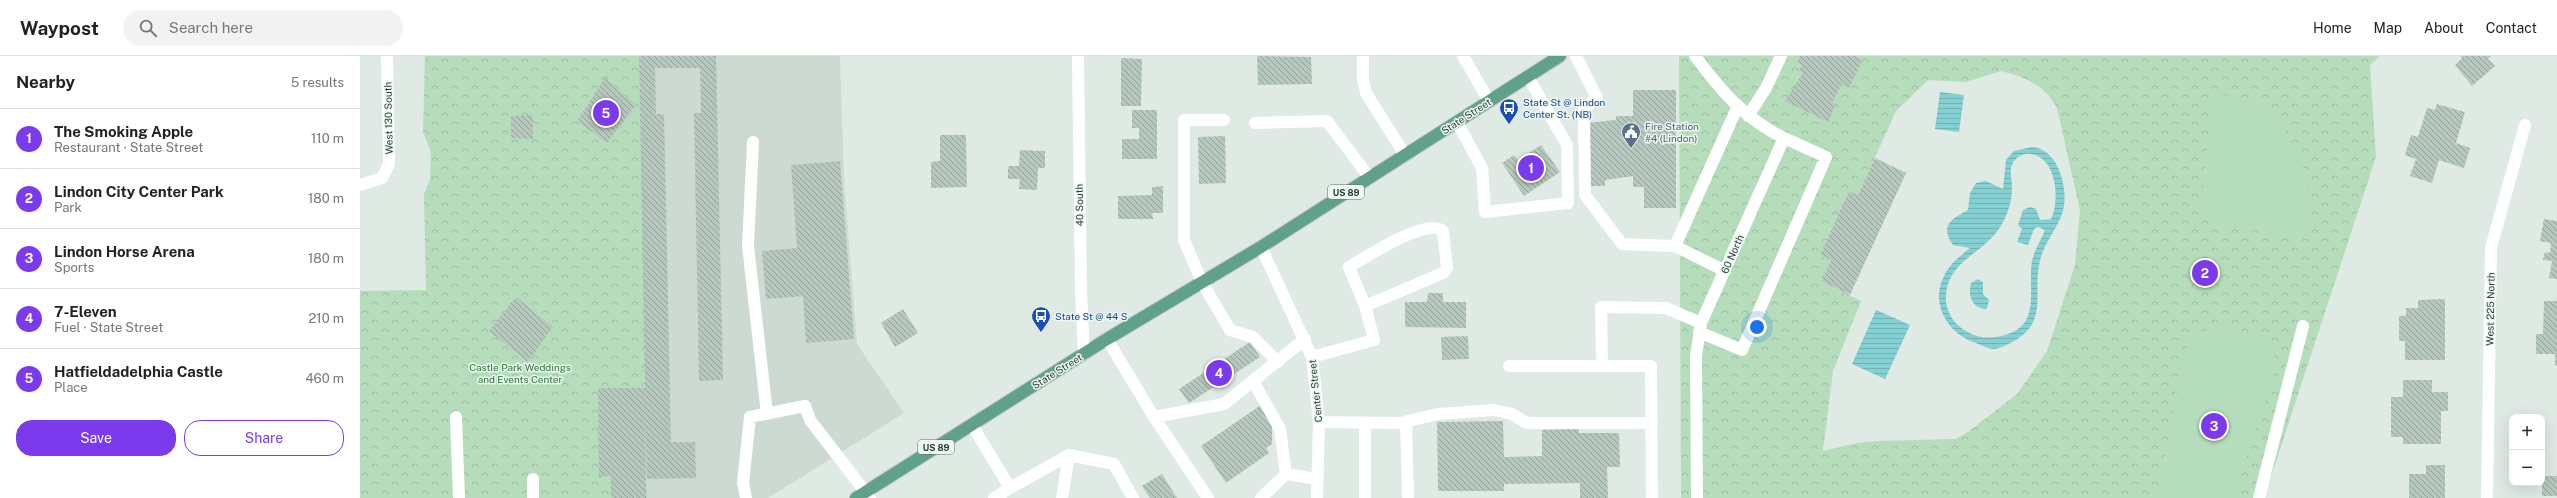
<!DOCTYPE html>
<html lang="en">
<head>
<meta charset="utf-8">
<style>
	:root { --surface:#fff; --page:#f2f2f2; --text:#222; --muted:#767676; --line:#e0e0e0; --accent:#7c3aed }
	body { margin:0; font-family:"Public Sans",sans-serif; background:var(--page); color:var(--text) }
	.controls { position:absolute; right:12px; bottom:12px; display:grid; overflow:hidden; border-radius:8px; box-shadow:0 4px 16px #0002 }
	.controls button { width:36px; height:36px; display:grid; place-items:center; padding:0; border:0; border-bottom:1px solid var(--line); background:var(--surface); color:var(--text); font:20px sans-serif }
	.you { position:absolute; left:1397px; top:271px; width:14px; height:14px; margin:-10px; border:3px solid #fff; border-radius:50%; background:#1a73e8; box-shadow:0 0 0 6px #1a73e833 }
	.badge { display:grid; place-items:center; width:26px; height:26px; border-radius:50%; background:var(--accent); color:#fff; font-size:13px; font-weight:700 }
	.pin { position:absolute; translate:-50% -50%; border:2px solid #fff; box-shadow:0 1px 4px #0006 }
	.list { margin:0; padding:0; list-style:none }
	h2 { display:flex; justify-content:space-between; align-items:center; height:52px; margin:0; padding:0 16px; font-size:17px }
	h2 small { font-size:13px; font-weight:400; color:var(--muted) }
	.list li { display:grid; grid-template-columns:26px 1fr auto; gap:12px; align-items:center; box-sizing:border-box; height:60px; padding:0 16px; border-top:1px solid var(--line) }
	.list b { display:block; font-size:15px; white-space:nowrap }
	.list p { margin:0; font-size:13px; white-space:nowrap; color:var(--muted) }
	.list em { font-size:13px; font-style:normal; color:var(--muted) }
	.actions { display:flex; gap:8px; padding:12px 16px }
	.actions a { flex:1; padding:9px 0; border:1px solid var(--accent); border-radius:16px; text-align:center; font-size:14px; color:var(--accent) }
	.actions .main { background:var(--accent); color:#fff }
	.icon { flex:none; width:22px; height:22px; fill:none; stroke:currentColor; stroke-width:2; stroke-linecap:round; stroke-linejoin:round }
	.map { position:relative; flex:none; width:2197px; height:442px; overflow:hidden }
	header { display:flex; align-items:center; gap:24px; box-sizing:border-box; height:56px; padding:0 20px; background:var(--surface); border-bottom:1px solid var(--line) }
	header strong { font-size:19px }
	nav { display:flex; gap:22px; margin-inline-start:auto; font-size:14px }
	.search { width:280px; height:36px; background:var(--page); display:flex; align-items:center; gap:10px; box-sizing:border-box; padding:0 14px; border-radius:22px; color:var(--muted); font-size:15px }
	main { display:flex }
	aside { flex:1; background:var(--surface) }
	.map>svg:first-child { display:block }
	.built { fill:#ccdad2 }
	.park { fill:url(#park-crowns); fill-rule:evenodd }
	.pitch { fill:#b5ddbb }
	.water { fill:url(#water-rules); fill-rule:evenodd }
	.building { fill:url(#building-back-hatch) }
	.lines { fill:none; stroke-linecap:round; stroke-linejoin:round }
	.major-casing { stroke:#bcc4c1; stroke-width:14 }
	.minor { stroke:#fff; stroke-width:12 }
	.major { stroke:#60a189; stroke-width:12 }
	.labels { text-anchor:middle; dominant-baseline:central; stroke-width:3; stroke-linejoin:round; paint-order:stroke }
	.shield { fill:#eef7f1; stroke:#5d7369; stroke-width:1 }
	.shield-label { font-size:9px; font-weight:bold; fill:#1f3a2f }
	.transit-label { font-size:10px; fill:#164399; stroke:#eef7f1; text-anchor:start }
	.street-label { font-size:10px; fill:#1f3a2f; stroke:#eef7f1 }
	.service-label { font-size:10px; fill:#4e5e75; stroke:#eef7f1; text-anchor:start }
	.park-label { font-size:10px; fill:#28723b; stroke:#eef7f1 }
</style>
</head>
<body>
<header>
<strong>Waypost</strong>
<div class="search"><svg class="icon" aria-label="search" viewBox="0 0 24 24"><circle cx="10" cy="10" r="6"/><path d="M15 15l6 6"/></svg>Search here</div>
<nav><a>Home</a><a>Map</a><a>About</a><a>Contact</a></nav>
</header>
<main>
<aside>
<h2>Nearby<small>5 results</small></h2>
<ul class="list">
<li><span class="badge">1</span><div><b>The Smoking Apple</b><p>Restaurant · State Street</p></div><em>110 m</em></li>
<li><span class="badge">2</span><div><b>Lindon City Center Park</b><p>Park</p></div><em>180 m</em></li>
<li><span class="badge">3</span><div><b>Lindon Horse Arena</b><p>Sports</p></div><em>180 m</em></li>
<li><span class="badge">4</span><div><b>7-Eleven</b><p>Fuel · State Street</p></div><em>210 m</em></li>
<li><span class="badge">5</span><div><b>Hatfieldadelphia Castle</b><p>Place</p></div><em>460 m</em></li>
</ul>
<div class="actions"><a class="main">Save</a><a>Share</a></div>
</aside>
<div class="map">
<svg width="2197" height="442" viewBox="0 0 2197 442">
	<defs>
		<pattern id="park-crowns" width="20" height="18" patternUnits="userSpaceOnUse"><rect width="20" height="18" fill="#b5ddbb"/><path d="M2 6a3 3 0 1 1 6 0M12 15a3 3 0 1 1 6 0" fill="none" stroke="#9bbea1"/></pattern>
		<pattern id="water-rules" width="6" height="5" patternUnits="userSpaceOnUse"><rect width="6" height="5" fill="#83cfd2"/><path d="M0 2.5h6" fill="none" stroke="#71b2b5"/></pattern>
		<pattern id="building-back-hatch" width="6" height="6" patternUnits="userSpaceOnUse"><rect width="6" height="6" fill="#b6c8be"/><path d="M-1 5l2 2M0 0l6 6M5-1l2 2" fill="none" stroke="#93a39b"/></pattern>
	</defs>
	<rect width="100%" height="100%" fill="#deeae3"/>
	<path class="built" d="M280 0H480L484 124 497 288 544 357 408 442H286Z"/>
	<path class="park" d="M65 0H280L287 442H0V235L66 234 64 138 70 124 71 96 63 76Z
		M1319 0H2020L2010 9 2016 101 1904 442H1321ZM1641 15C1665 21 1685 29 1697 52L1720 154 1715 209 1687 295 1657 338 1608 376 1596 383 1519 385 1497 387 1463 395 1473 315 1501 245 1461 225 1471 204 1460 199 1489 135 1498 139 1536 55 1568 24 1606 26Z"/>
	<path class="pitch" d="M1852 38C1866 40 1897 41 1909 50 1914 54 1918 65 1922 70 1949 112 1952 134 1946 183L1840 163Z
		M1852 271C1870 272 1902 275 1912 293 1915 298 1915 306 1916 312L1873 442H1802L1799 428 1825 295 1830 282Z"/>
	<path class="water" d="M1580 36 1604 39 1599 76 1575 73Z
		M1672 91C1699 93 1710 135 1702 158 1697 172 1687 184 1682 198 1668 237 1697 270 1639 292 1631 295 1624 290 1616 287 1587 278 1569 246 1585 218 1591 206 1601 200 1610 192L1593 189C1579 169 1592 163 1608 154L1610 137 1616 127 1626 125 1643 133 1646 104 1654 95ZM1665 98C1696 95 1701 143 1691 163L1680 164 1676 153 1670 151 1663 154 1658 169 1662 173 1657 186 1668 189 1674 173 1678 171 1685 174C1681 185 1674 194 1672 205 1667 234 1683 271 1641 280 1628 283 1617 282 1606 275 1593 268 1585 254 1586 240 1588 202 1627 198 1643 166 1649 155 1652 143 1652 130 1652 124 1649 115 1652 109 1654 103 1659 100 1665 98Z
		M1618 223 1623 226V238L1629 244 1627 252 1625 253C1611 252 1608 238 1611 227Z
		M1516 254 1550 269 1525 323 1492 308Z"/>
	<path class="building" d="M279 0H356L363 324 339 325 334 57H341L340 12H295L296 58H304L311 386H335L336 422 287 423 285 350 286 442H251V420L239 421 238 332H285Z
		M897 0 951 1 952 28 898 29Z
		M1440 0H1495L1502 5 1489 32 1482 28 1472 47 1476 49 1468 66 1425 45 1443 17 1439 15 1442 9 1437 7Z
		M2101 0H2131L2128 3 2135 10 2112 30 2095 9 2102 2Z
		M761 2 782 3 781 50H761Z
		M245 22 276 49 247 87 217 65Z
		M1273 34H1316V152H1284V131H1273V120L1245 124V130H1226V67L1256 64V60H1273Z
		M2077 48 2105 56 2096 87 2110 92 2104 112 2079 104 2072 127 2050 120 2056 103 2045 99 2051 79 2058 81 2067 52 2075 54Z
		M772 54H797V103H762V83H779V72H772Z
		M173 59V83L151 82V60Z
		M580 79H606L607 131 571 132V106L580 105Z
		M865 80 866 127 839 128 838 81Z
		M1181 89 1200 116 1164 140 1142 107 1154 99 1158 104Z
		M660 94 685 95V112H678L677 134 659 133 660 123H648V110H659Z
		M1515 102 1546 117 1490 239 1461 225 1471 204 1460 199 1489 135 1498 139Z
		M480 105 494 283 446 287 443 240 406 243 402 195 437 192 431 109Z
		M803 130V157H792L793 163H758V140L792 139V131Z
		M2184 163 2197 165V223L2189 222 2192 205 2183 204 2185 196 2190 197 2191 187 2180 185Z
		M1068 237H1083V246H1106V272L1045 271V246H1067Z
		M156 241 193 271 168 306 129 275Z
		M2085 243V304H2045V285H2039V260H2046V252H2058V244Z
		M2184 245H2197V310H2195V298H2176V278H2183Z
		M543 253 558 277 535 291 521 267Z
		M1108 280 1109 303 1082 304 1081 281Z
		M890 286 900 301 829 347 819 333Z
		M2043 324H2072V336H2088V355H2081V388H2043V381H2031V341H2043Z
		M901 349 912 365V388L906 392 909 397 866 427 841 390Z
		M1143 365 1144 401 1182 400V374L1219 373V377H1259L1260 411H1247L1248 442H1220V427L1144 428V435H1078L1077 366Z
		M2066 409H2085V442H2049V418H2066Z
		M802 418 817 442H790L782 430Z
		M2182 420H2197V440H2182Z"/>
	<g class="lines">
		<g class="major-casing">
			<path id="major" d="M496 442 747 283 901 191 1200 0"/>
		</g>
		<path class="minor" d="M718 0 721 237 724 298
			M1003 0V24L1006 37 1045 99
			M1103 0 1129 45
			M1216 0 1237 42 1224 53 1225 139 1262 188 1315 190 1377 52
			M1335 0C1360 34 1385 63 1424 82L1341 267 1336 300 1337 442
			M1388 60 1406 32 1421 0
			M864 64H824V184L842 226 870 274 893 281 918 306
			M1097 66 1122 112 1125 156 1208 147 1207 89 1168 21
			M895 67 967 65 1009 121
			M393 86 388 190 407 358
			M0 129 22 122 29 108 27 0
			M1315 190 1365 215
			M901 191 952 301 959 366 957 442
			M1339 276 1382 294 1466 101 1424 82
			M747 283 794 361 864 348 945 283
			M952 301 1014 284 1005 250 1083 217 1087 212 1083 175C1065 161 1007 201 989 211L1005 250
			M1149 310H1242
			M893 325 920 373 926 418 901 442
			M96 361 99 442
			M794 361 848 442
			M959 366 1040 367 1078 358 1134 354 1152 358 1167 367H1292
			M1046 366 1048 442
			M612 369 650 432 634 442
			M926 418 957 423
			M173 423V442
			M650 432 709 399 754 408 773 442
			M386 442 383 427 390 361 445 350 450 364 510 442
			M702 442 709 399
			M1005 442V367
			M1292 442 1291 310H1242L1241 251 1306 252 1341 267
			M1899 442 1943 270
			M2127 442 2131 192 2165 69"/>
		<use href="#major" class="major"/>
	</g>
	<defs>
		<g id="bus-pin" transform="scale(1)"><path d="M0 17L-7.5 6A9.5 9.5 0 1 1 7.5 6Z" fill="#1a4fb4" stroke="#eef7f1"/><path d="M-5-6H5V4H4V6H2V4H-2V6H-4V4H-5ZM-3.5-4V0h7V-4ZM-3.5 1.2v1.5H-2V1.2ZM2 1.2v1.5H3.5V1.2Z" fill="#fff"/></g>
		<g id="civic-pin" transform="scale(1)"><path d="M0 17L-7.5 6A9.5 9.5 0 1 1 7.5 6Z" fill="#5c6f8a" stroke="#eef7f1"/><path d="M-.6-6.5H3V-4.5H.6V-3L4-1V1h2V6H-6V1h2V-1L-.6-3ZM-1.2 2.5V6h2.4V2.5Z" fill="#fff"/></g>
	</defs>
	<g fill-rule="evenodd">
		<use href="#bus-pin" x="1149" y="52"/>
		<use href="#civic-pin" x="1271" y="76"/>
		<use href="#bus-pin" x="681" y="260"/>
	</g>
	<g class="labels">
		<g class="shield">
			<rect x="968" y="129" width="36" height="14" rx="3"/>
			<rect x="558" y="384" width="36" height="14" rx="3"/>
		</g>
		<g class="shield-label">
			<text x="986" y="136">US 89</text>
			<text x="576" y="391">US 89</text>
		</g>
		<g class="transit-label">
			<text x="1163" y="46">State St @ Lindon<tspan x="1163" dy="12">Center St. (NB)</tspan></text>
			<text x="695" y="260">State St @ 44 S</text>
		</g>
		<g class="street-label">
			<text transform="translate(1106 60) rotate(-33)">State Street</text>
			<text transform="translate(28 62) rotate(-91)">West 130 South</text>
			<text transform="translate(719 149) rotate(-91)">40 South</text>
			<text transform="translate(1372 198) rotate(-66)">60 North</text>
			<text transform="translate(2130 253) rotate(-89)">West 225 North</text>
			<text transform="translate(697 315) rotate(-32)">State Street</text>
			<text transform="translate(955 335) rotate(-96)">Center Street</text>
		</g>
		<g class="service-label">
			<text x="1285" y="70">Fire Station<tspan x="1285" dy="12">#4 (Lindon)</tspan></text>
		</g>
		<g class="park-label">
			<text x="160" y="311">Castle Park Weddings<tspan x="160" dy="12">and Events Center</tspan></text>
		</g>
	</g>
</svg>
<div class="controls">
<button>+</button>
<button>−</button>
</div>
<div class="you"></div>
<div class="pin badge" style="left:1171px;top:112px">1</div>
<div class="pin badge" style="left:1845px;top:217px">2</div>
<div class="pin badge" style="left:1854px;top:370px">3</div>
<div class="pin badge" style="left:859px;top:317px">4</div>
<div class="pin badge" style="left:246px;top:57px">5</div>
</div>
</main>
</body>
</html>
